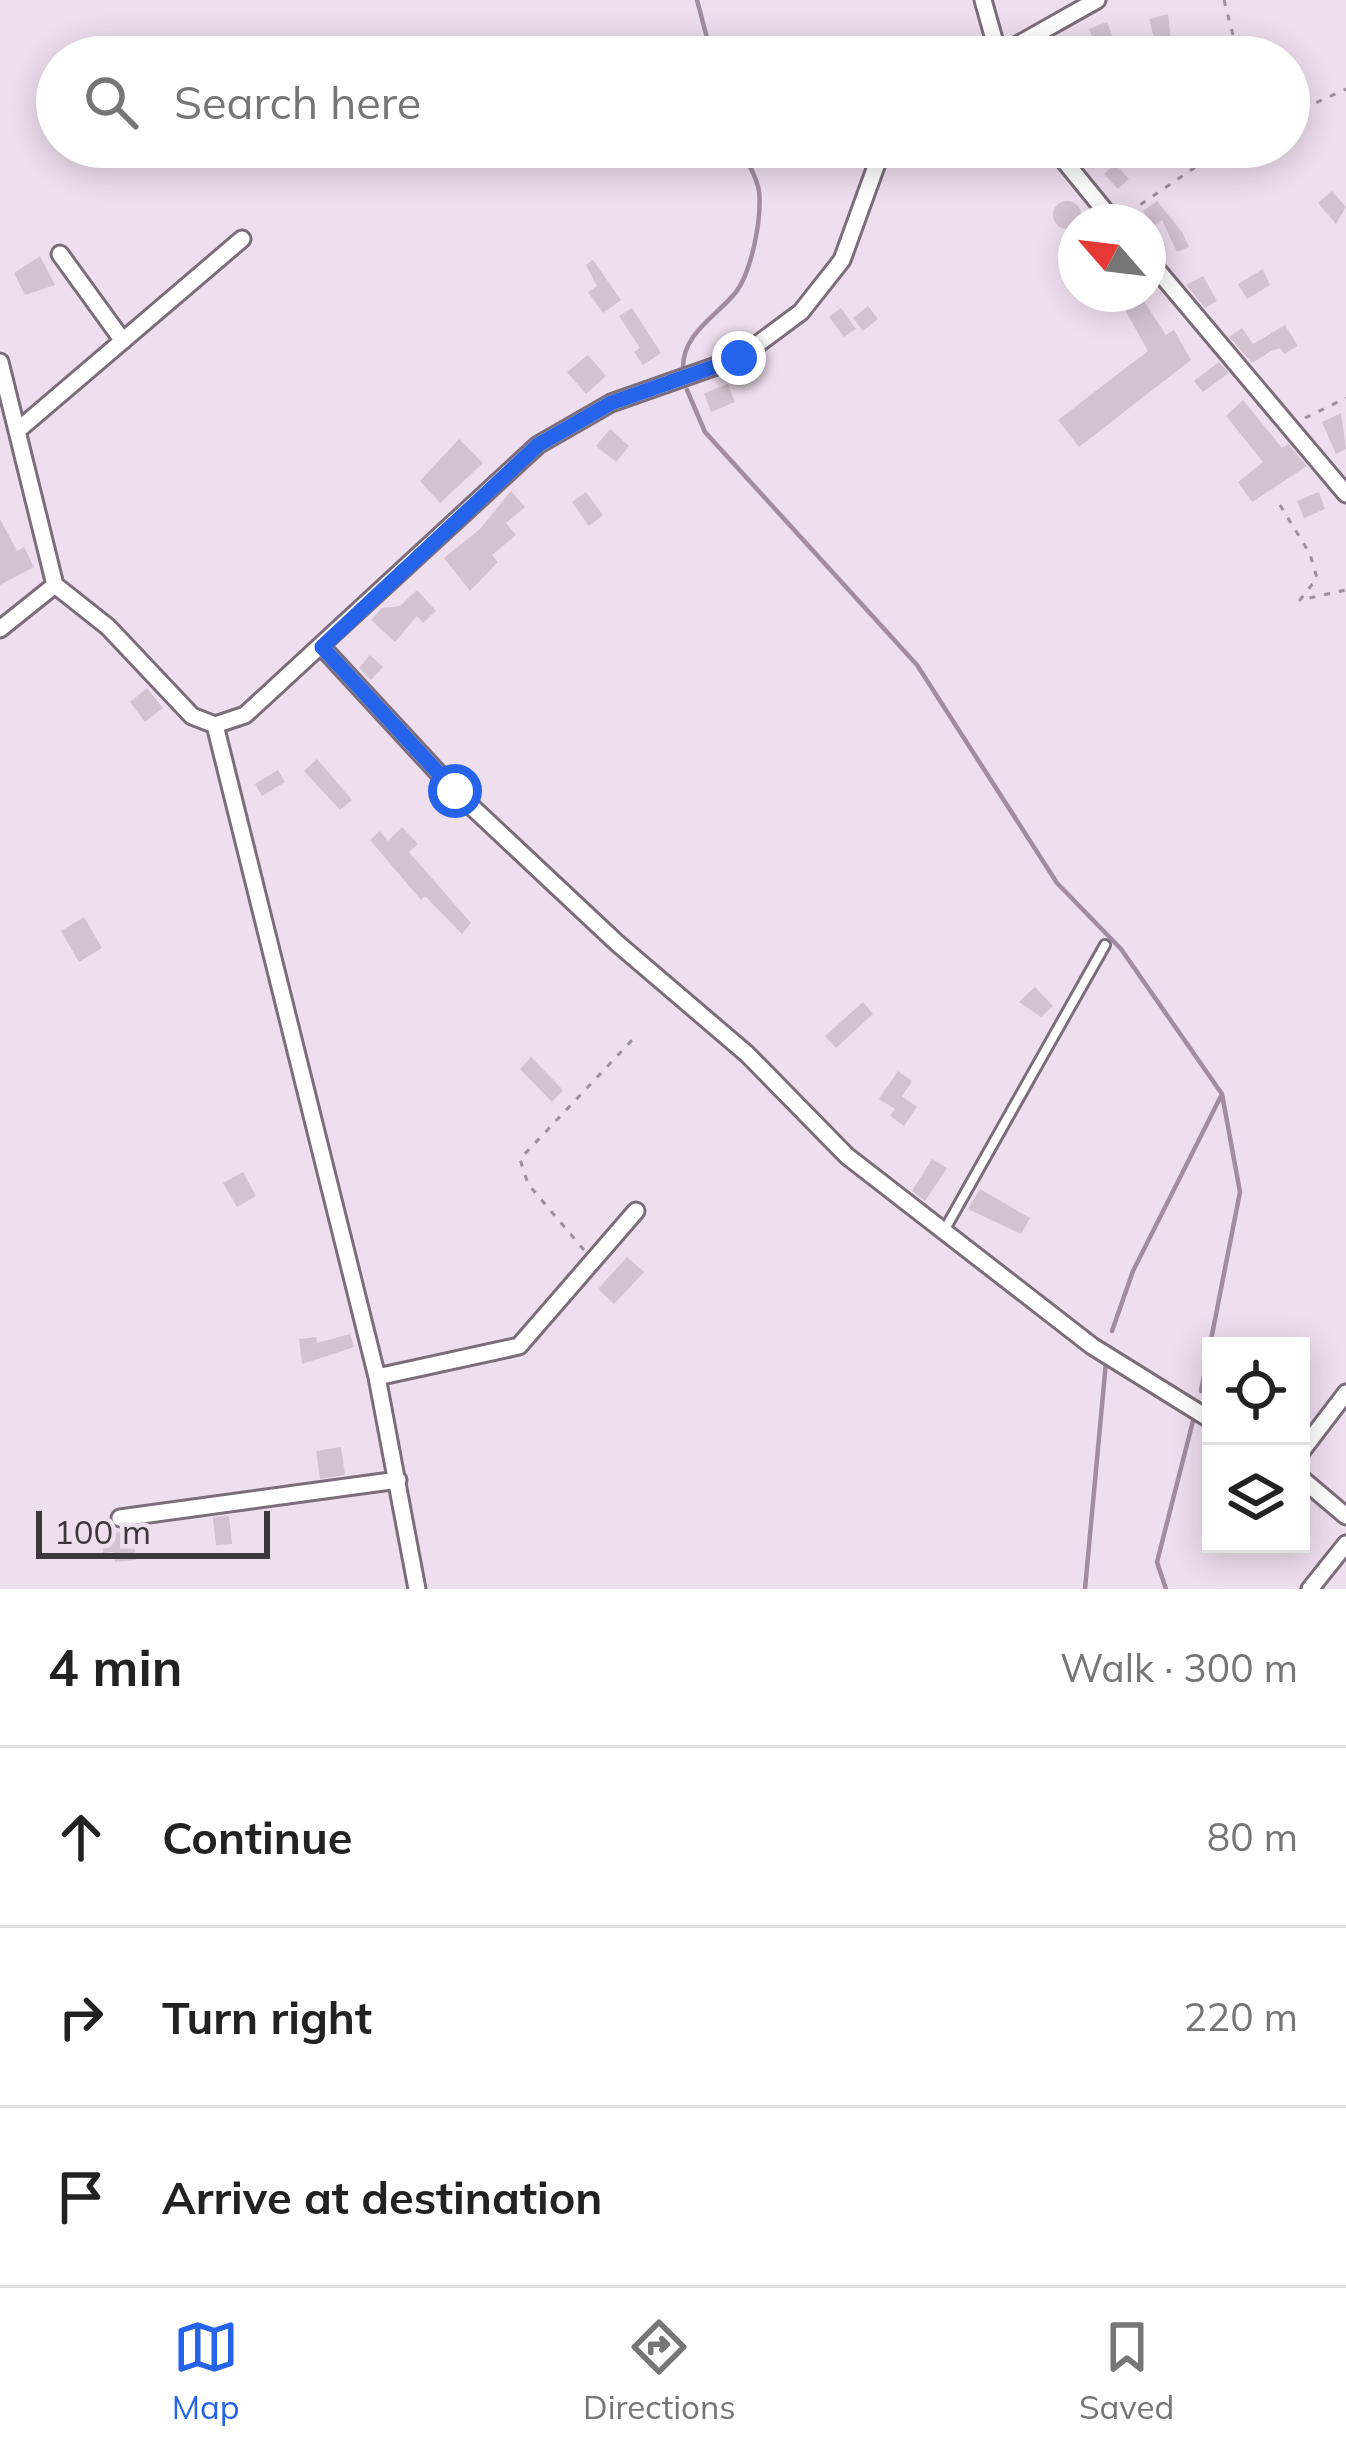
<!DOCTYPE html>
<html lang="en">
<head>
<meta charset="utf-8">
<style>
	:root { --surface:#fff; --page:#f6f6f6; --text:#222; --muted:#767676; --line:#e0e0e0; --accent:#2563eb }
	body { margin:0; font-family:Mulish,sans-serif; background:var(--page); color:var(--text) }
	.controls { position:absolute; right:36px; bottom:36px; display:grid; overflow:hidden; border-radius:0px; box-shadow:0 6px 30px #0003 }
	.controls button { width:108px; height:108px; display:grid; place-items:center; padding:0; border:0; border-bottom:3px solid var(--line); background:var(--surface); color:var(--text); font:60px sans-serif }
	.compass { position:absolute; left:1058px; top:204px; width:108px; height:108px; border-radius:50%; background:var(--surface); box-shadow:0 6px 30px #0003; rotate:298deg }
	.scale { position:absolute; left:36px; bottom:30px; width:234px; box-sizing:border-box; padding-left:12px; border:6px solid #3d373d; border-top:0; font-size:33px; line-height:42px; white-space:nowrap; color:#3d373d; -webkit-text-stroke:9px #eedfee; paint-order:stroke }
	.stop { position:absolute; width:36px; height:36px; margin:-27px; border:9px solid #2563eb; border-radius:50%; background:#fff }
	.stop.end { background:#2563eb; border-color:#fff; box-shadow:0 3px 12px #0008 }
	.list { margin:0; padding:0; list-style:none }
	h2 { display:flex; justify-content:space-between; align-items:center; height:156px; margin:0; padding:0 48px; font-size:51px }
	h2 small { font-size:39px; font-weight:400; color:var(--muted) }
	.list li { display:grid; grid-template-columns:78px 1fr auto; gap:36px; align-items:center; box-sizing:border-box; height:180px; padding:0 48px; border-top:3px solid var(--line) }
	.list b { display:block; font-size:45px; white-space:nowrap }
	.list em { font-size:39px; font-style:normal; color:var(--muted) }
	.icon { flex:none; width:66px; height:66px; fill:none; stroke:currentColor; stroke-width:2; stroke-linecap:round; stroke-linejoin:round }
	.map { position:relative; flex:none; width:1346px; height:1589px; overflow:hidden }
	.search { position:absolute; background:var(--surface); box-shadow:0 6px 30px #0003; left:36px; right:36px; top:36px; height:132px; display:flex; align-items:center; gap:30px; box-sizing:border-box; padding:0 42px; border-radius:66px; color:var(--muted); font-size:45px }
	.sheet { height:696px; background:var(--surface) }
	nav { display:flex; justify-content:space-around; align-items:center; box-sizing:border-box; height:168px; border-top:3px solid var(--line); background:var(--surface); font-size:33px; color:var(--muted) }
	nav a { display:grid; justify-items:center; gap:6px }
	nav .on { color:var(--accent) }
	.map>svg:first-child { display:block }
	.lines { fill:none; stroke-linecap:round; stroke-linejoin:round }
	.stream { stroke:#a38ca2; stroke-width:4.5 }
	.building { fill:#d2c3d1 }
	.service-casing { stroke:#7b6d7a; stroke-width:14 }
	.minor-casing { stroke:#7b6d7a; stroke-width:21 }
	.path { stroke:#9b909b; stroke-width:3; stroke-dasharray:6 9; stroke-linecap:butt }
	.service { stroke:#fff; stroke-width:8 }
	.minor { stroke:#fff; stroke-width:15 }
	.route { stroke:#2563eb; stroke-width:15 }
</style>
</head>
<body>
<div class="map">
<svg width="1346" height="1589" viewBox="0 0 1346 1589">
	<rect width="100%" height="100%" fill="#eedfee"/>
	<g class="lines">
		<path class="stream" d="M697 0 712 57
			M683 367C683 333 718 315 736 292 752 271 762 217 759 191 757 176 746 162 742 147
			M687 390 705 432 917 665 1057 883 1121 949 1222 1094 1240 1192 1201 1391
			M1112 1331 1133 1271 1222 1094
			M1085 1589 1106 1362
			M1166 1589 1157 1562 1194 1417"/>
	</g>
	<path class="building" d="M1168 14 1171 39 1155 42 1149 19Z
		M1107 22 1113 37 1095 44 1089 29Z
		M998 147H1018L1026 159 1012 168Z
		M1115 164 1129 179 1118 189 1104 174Z
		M1332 191 1346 207 1336 224 1318 203Z
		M1053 215a14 14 0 1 1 28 0a14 14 0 1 1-28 0Z
		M1157 201 1182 232 1189 247 1177 252 1162 220 1154 226 1143 211Z
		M40 256 55 285 25 295 14 273Z
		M593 260 621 300 603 313 588 292 597 286 586 265Z
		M1263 269 1270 285 1247 299 1238 284Z
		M1203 276 1217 301 1205 308 1186 285Z
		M1141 297 1166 335 1174 330 1191 360 1079 447 1058 420 1148 351 1124 308Z
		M868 306 878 319 863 331 853 318Z
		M632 308 661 353 643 365 634 352 640 348 619 316Z
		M841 308 856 329 844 337 829 317Z
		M1285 325 1298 346 1284 354 1280 348 1271 351 1252 363 1229 337 1242 328 1253 344Z
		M588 355 606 376 586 394 567 372Z
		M1219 362 1229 373 1203 392 1194 381Z
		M728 384 735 402 711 412 704 393Z
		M1243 400 1282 448 1288 444 1307 466 1252 502 1238 482 1263 462 1226 416Z
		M1341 413 1346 449 1336 454 1322 422Z
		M610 429 629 446 616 462 596 446Z
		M459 439 483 463 440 503 420 481Z
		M511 491 525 507 506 523 516 535 492 555 498 562 470 591 444 558 480 529Z
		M586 492 603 515 589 526 572 502Z
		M1319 492 1325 509 1304 518 1297 501Z
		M0 519 17 551 24 547 34 567 0 585Z
		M417 590 436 611 423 623 417 616 395 642 371 620 382 608 400 606Z
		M370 655 383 667 371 680 359 668Z
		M147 688 163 708 145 722 130 702Z
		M317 759 352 800 340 810 304 771Z
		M278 770 285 782 262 796 255 784Z
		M402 827 418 844 409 852 471 923 462 934 425 896 421 900 370 840 380 831 388 841Z
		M84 917 102 948 79 962 61 931Z
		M1035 987 1053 1006 1041 1017 1019 1002Z
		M863 1002 873 1014 836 1048 825 1036Z
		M531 1057 563 1090 552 1102 520 1069Z
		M898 1071 912 1081 902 1096 917 1107 904 1126 890 1116 895 1109 879 1099Z
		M932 1159 947 1168 925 1201 912 1191Z
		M243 1172 256 1196 237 1207 223 1183Z
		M980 1189 1030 1218 1021 1234 968 1209Z
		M627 1257 644 1272 614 1304 598 1289Z
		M350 1334 354 1347 302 1364 299 1339 316 1337 317 1343Z
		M341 1447 345 1475 320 1479 316 1451Z
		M229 1516 232 1544 216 1545 213 1517Z
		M133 1531 136 1560 115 1562 114 1552 103 1553 102 1541 111 1540 110 1533Z"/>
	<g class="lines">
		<g class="service-casing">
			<path id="service" d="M945 1229 1105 945"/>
		</g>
		<g class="minor-casing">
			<path id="minor" d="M983 0 999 57
				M996 57 1097 0
				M1053 147 1114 222
				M60 254 123 341
				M1148 259 1346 494
				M0 362 55 585
				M17 431 242 239
				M0 629 55 585 108 627 192 716 215 725 245 715 538 445 611 403 739 358 801 312 842 260 883 147
				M322 647 455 791 617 943 747 1054 847 1156 1092 1346 1211 1420
				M215 725 377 1377 417 1589
				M377 1377 519 1346 636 1211
				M1301 1452 1346 1393
				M1301 1478 1346 1516
				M120 1518 398 1480
				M1310 1589 1346 1544"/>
		</g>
		<path class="path" d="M1224 0 1236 47 1249 57
			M1289 115 1346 89
			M1128 213 1225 147
			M1305 418 1346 398
			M1280 505 1310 554 1317 578 1300 600 1346 590
			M584 1250 528 1184 520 1159 635 1037"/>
		<use href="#service" class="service"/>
		<use href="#minor" class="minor"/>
	</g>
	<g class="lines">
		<path class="route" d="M455 791 322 647 538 445 611 403 739 358"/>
	</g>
</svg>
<div class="controls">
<button><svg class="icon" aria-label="locate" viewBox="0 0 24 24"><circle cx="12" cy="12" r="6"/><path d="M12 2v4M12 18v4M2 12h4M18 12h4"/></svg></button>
<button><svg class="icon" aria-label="layers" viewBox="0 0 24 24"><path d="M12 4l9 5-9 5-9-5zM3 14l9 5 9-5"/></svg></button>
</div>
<svg class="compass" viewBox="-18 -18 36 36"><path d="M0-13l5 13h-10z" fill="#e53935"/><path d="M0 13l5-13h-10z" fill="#767676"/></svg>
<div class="scale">100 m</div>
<div class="stop" style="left:455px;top:791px"></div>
<div class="stop end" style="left:739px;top:358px"></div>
<div class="search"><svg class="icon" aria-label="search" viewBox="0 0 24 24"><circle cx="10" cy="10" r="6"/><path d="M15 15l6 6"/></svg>Search here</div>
</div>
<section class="sheet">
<h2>4 min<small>Walk · 300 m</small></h2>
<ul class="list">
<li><svg class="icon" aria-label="ahead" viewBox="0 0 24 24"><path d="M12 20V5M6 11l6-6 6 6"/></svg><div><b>Continue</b></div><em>80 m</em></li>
<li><svg class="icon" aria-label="right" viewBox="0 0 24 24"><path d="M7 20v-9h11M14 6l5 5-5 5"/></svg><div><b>Turn right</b></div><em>220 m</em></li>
<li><svg class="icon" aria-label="arrive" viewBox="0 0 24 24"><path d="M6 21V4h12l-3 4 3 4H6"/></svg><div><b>Arrive at destination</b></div></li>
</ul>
</section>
<nav>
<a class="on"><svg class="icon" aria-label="map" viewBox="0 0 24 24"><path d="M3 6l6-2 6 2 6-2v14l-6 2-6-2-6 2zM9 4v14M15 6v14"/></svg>Map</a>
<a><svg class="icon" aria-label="directions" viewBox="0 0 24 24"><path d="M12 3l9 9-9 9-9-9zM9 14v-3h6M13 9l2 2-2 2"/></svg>Directions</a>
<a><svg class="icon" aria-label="saved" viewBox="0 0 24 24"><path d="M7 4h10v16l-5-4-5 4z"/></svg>Saved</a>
</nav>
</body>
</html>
